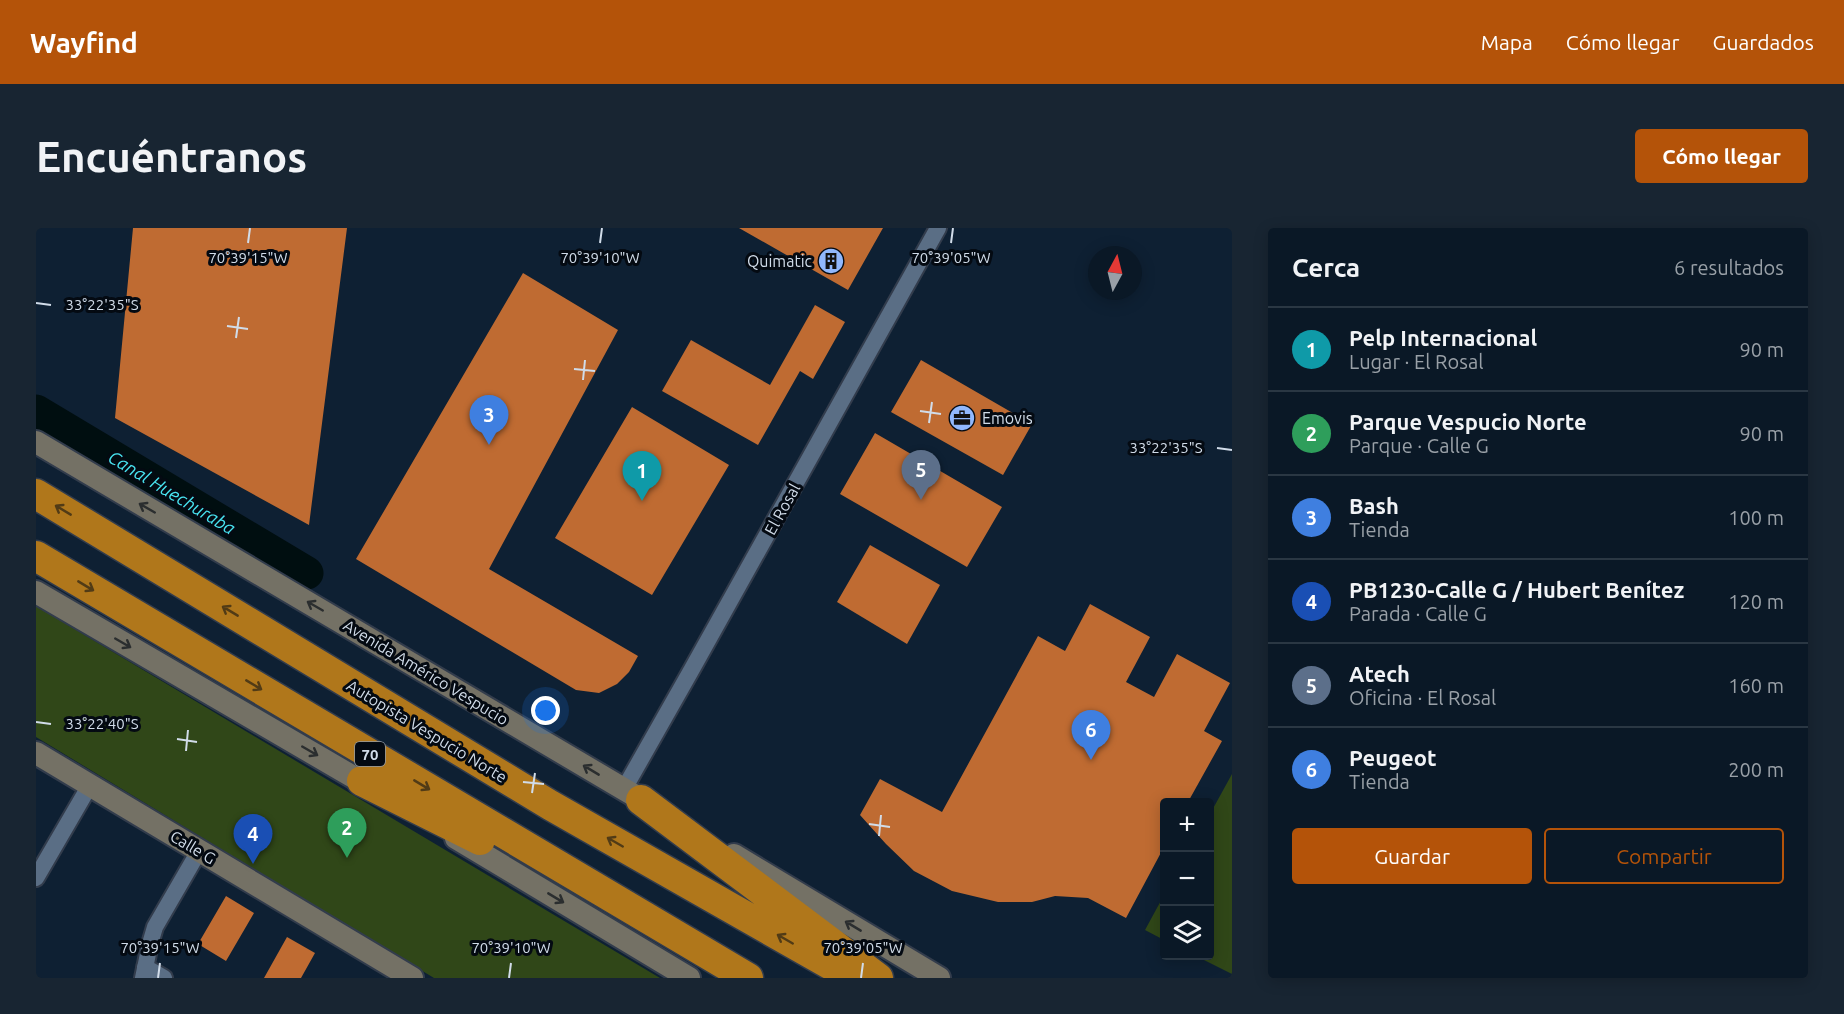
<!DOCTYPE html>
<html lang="es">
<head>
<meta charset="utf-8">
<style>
	:root { --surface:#0a1826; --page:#182532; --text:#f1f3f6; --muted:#99a0a7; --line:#2a3743; --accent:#b45309 }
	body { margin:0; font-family:Ubuntu,sans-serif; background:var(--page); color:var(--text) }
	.controls { position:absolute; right:18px; bottom:18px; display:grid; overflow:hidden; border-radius:6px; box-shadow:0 3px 15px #0003 }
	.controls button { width:54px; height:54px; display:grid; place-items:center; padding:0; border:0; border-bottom:2px solid var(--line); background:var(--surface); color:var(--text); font:30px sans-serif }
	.compass { position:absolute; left:1052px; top:18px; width:54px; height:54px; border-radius:50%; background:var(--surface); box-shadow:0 3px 15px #0003; rotate:7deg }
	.you { position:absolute; left:510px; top:483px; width:21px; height:21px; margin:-15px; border:4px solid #fff; border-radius:50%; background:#1a73e8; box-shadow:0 0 0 9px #1a73e833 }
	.badge { display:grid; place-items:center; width:39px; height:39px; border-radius:50%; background:var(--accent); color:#fff; font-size:20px; font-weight:700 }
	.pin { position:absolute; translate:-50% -50px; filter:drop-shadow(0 2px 3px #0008) }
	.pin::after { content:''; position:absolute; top:32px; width:21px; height:18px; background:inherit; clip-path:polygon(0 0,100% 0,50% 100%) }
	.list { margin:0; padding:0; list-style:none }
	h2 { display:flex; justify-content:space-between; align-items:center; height:78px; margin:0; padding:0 24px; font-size:26px }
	h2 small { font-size:20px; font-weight:400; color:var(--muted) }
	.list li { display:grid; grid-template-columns:39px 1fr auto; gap:18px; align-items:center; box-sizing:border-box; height:84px; padding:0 24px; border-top:2px solid var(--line) }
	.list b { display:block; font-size:22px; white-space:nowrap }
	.list p { margin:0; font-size:20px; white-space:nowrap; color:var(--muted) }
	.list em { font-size:20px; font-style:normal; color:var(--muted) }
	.actions { display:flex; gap:12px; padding:18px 24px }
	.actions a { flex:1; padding:14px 0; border:2px solid var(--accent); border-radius:6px; text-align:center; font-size:21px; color:var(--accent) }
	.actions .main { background:var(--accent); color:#fff }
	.icon { flex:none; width:33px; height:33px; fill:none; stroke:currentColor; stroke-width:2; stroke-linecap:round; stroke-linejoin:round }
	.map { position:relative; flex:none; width:1196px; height:750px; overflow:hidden; border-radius:6px }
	header { display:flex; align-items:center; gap:36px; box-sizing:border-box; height:84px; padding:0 30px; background:var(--accent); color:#fff }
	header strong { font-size:28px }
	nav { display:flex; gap:33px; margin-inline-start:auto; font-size:21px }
	.intro { display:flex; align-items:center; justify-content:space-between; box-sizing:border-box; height:144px; padding:0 36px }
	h1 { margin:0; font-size:42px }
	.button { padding:15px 27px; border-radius:6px; background:var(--accent); color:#fff; font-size:21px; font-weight:700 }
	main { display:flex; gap:36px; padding:0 36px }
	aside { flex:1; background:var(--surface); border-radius:6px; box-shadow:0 3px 15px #0003 }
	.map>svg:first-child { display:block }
	.green { fill:#304718 }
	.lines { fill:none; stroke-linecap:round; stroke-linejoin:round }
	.river { stroke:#000e10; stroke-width:33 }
	.building { fill:#bf6b32 }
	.street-casing { stroke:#323c4c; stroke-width:20 }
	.secondary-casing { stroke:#323c4c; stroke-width:26 }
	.highway-casing { stroke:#323c4c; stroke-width:33 }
	.street { stroke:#5a6e85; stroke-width:16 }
	.secondary { stroke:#747165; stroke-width:22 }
	.highway { stroke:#b0771b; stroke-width:30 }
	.oneway { stroke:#2b2e2f }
	.oneway2 { stroke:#513b16 }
	.ticks { fill:none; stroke:#d1dce9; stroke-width:2 }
	.labels { text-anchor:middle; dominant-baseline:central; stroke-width:6; stroke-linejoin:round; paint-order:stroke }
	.shield { fill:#040a12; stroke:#949da8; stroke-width:1.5 }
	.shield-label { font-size:15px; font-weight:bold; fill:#d1dce9 }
	.poi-label { font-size:16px; fill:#d1dce9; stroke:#040a12; text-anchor:end }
	.street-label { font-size:16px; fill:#d1dce9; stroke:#040a12 }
	.water-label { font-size:18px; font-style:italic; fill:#48e2ef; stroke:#040a12 }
	.ticks-label { font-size:15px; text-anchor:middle; fill:#d1dce9; stroke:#040a12; stroke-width:6; stroke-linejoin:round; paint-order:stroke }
</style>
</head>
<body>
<header>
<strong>Wayfind</strong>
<nav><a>Mapa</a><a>Cómo llegar</a><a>Guardados</a></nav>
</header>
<div class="intro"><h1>Encuéntranos</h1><a class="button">Cómo llegar</a></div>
<main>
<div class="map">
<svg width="1196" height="750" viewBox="0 0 1196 750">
	<rect width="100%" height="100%" fill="#0e2033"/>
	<path class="green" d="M0 378 624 750H398L0 509Z
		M1196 546V746L1160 728H1174V586Z
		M1128 667V712L1109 702Z"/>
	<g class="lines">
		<path class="river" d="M0 183 271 345"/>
	</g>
	<path class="building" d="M97 0H311L273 297 79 190Z
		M703 0H847L812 62Z
		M487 45 582 102 453 341 602 428 593 444 581 456 563 465 540 462 320 331Z
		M779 77 809 94 777 151 764 143 722 217 626 163 655 112 734 157Z
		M885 132 996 196 967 247 855 184Z
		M596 179 693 237 616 367 519 310Z
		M839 205 966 279 931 339 804 266Z
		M834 317 904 357 871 416 801 374Z
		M1054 376 1114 409 1090 454 1118 469 1141 426 1194 455 1168 503 1186 513 1152 574H1128V619L1090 690 1052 670 1019 668 996 674H962L916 663 878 643 850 616 824 587 844 551 906 584 1002 408 1029 423Z
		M190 668 218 685 190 733 162 716Z
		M251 709 279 725 265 750H228Z"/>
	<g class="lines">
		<g class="street-casing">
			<path id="street" d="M588 561 656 441 902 0
				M0 650 54 557
				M109 739 128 750
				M107 750 114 716 119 699 163 623"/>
		</g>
		<g class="secondary-casing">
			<path id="secondary" d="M0 214 618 579
				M0 364 338 561
				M0 525 376 750
				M420 610 653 750
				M698 627 903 750"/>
		</g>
		<g class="highway-casing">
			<path id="highway" d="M0 266 514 577 818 750
				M0 328 712 750
				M326 553 444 612
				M605 572 842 750"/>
		</g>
		<use href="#street" class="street"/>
		<use href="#secondary" class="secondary"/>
		<use href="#highway" class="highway"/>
	</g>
	<defs><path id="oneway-shaft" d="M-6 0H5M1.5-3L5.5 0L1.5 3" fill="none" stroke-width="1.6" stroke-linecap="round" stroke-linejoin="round" transform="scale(1.5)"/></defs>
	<g class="oneway">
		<use href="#oneway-shaft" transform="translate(111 280) rotate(-150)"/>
		<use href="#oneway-shaft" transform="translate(279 378) rotate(-150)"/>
		<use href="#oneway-shaft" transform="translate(87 415) rotate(30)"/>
		<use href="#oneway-shaft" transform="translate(274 523) rotate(30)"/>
		<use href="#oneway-shaft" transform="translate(555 542) rotate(-149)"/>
		<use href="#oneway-shaft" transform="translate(520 670) rotate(31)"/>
		<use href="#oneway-shaft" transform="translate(817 698) rotate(-149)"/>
	</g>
	<g class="oneway2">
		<use href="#oneway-shaft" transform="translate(27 282) rotate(-149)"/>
		<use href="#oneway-shaft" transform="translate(50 358) rotate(31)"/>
		<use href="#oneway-shaft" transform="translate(194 383) rotate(-149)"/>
		<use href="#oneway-shaft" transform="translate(218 457) rotate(31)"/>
		<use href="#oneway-shaft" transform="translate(386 557) rotate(31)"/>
		<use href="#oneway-shaft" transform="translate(579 614) rotate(-150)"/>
		<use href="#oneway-shaft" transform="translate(749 711) rotate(-150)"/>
	</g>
	<path class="ticks" d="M212 15 214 0M564 15 566 0M915 15 917 0M0 75 15 77M191 98 212 101M200 110 203 89M538 141 559 143M547 152 549 132M884 183 905 186M893 195 896 174M1181 220 1196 222M0 494 15 496M141 511 161 514M150 523 152 502M487 554 508 556M496 565 499 545M833 596 854 599M843 608 845 587M122 750 124 735M473 750 475 735M825 750 827 735"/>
	<defs>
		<g id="building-disc" transform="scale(1.35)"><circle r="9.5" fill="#91b8fd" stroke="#040a12"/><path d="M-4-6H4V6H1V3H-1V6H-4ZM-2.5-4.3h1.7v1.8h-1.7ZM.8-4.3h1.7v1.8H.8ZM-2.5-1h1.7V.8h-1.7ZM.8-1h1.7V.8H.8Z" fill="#111"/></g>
		<g id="office-disc" transform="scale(1.35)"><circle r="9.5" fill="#91b8fd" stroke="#040a12"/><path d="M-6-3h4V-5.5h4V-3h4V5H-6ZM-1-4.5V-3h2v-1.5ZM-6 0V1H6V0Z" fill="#111"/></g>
	</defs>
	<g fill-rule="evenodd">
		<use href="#building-disc" x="795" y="33"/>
		<use href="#office-disc" x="926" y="190"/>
	</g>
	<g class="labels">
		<rect class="shield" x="319" y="514" width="30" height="24" rx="4.5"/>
		<g class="shield-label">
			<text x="334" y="526">70</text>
		</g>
		<g class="poi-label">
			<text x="776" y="33">Quimatic</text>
			<text x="946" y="190" text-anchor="start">Emovis</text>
		</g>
		<g class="street-label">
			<text transform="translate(746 281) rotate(-61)">El Rosal</text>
			<text transform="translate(390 444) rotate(31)">Avenida Américo Vespucio</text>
			<text transform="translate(391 503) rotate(31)">Autopista Vespucio Norte</text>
			<text transform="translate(157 619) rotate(31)">Calle G</text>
		</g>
		<g class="water-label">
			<text transform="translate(136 264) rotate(31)">Canal Huechuraba</text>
		</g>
	</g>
	<g class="ticks-label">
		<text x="212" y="35">70°39'15"W</text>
		<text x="564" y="35">70°39'10"W</text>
		<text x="915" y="35">70°39'05"W</text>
		<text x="66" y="82">33°22'35"S</text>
		<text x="1130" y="225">33°22'35"S</text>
		<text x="66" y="501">33°22'40"S</text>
		<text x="124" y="725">70°39'15"W</text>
		<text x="475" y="725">70°39'10"W</text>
		<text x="827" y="725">70°39'05"W</text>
	</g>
</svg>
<div class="controls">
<button>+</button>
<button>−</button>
<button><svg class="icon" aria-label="layers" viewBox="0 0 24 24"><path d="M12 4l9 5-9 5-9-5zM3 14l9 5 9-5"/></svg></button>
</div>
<svg class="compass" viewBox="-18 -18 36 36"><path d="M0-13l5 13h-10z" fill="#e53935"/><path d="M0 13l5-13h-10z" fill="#99a0a7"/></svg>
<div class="you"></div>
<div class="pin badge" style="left:606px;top:273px;background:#0f9aa8">1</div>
<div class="pin badge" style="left:311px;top:630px;background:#2e9e5b">2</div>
<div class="pin badge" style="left:453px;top:217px;background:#3f7fe0">3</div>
<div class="pin badge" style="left:217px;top:636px;background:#1a4fb4">4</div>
<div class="pin badge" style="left:885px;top:272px;background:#5c6f8a">5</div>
<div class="pin badge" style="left:1055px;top:532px;background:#3f7fe0">6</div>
</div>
<aside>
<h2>Cerca<small>6 resultados</small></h2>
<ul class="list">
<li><span class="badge" style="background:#0f9aa8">1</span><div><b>Pelp Internacional</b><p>Lugar · El Rosal</p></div><em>90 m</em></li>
<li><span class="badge" style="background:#2e9e5b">2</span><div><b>Parque Vespucio Norte</b><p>Parque · Calle G</p></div><em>90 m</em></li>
<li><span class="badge" style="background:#3f7fe0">3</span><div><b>Bash</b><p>Tienda</p></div><em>100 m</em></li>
<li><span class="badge" style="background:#1a4fb4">4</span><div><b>PB1230-Calle G / Hubert Benítez</b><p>Parada · Calle G</p></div><em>120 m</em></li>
<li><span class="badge" style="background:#5c6f8a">5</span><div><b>Atech</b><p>Oficina · El Rosal</p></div><em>160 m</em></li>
<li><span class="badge" style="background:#3f7fe0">6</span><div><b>Peugeot</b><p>Tienda</p></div><em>200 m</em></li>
</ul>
<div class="actions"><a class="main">Guardar</a><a>Compartir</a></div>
</aside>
</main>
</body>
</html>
